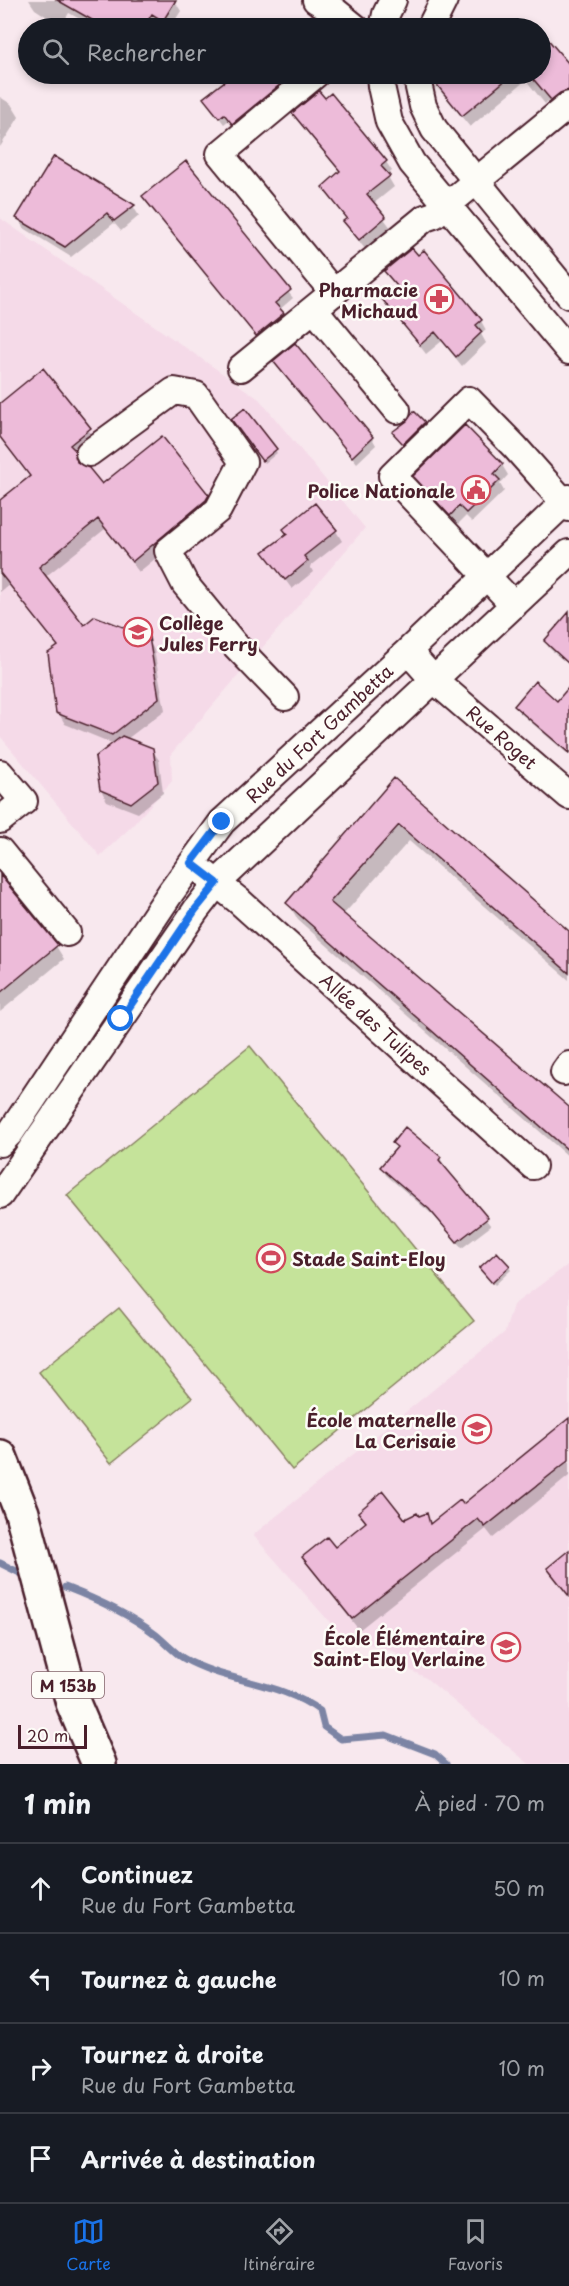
<!DOCTYPE html>
<html lang="fr">
<head>
<meta charset="utf-8">
<style>
	:root { --surface:#171b24; --page:#20242c; --text:#f1f3f6; --muted:#9ea1a6; --line:#363941; --accent:#1a73e8 }
	body { margin:0; font-family:"Playpen Sans",sans-serif; background:var(--page); color:var(--text) }
	.scale { position:absolute; left:18px; bottom:15px; width:69px; box-sizing:border-box; padding-left:6px; border:3px solid #4a1f2b; border-top:0; font-size:16px; line-height:21px; white-space:nowrap; color:#4a1f2b; -webkit-text-stroke:4px #fdfcf7; paint-order:stroke }
	.stop { position:absolute; width:18px; height:18px; margin:-14px; border:4px solid #1a73e8; border-radius:50%; background:#fff }
	.stop.end { background:#1a73e8; border-color:#fff; box-shadow:0 2px 6px #0008 }
	.list { margin:0; padding:0; list-style:none }
	h2 { display:flex; justify-content:space-between; align-items:center; height:78px; margin:0; padding:0 24px; font-size:26px }
	h2 small { font-size:20px; font-weight:400; color:var(--muted) }
	.list li { display:grid; grid-template-columns:39px 1fr auto; gap:18px; align-items:center; box-sizing:border-box; height:90px; padding:0 24px; border-top:2px solid var(--line) }
	.list b { display:block; font-size:22px; white-space:nowrap }
	.list p { margin:0; font-size:20px; white-space:nowrap; color:var(--muted) }
	.list em { font-size:20px; font-style:normal; color:var(--muted) }
	.icon { flex:none; width:33px; height:33px; fill:none; stroke:currentColor; stroke-width:2; stroke-linecap:round; stroke-linejoin:round }
	.map { position:relative; flex:none; width:569px; height:1764px; overflow:hidden }
	.search { position:absolute; background:var(--surface); box-shadow:0 3px 9px #0003; left:18px; right:18px; top:18px; height:66px; display:flex; align-items:center; gap:15px; box-sizing:border-box; padding:0 21px; border-radius:33px; color:var(--muted); font-size:22px }
	.sheet { height:438px; background:var(--surface) }
	nav { display:flex; justify-content:space-around; align-items:center; box-sizing:border-box; height:84px; border-top:2px solid var(--line); background:var(--surface); font-size:16px; color:var(--muted) }
	nav a { display:grid; justify-items:center; gap:3px }
	nav .on { color:var(--accent) }
	.map>svg:first-child { display:block }
	.built { fill:#f5dae8 }
	.green { fill:#c5e39a; stroke:#888162; stroke-width:1.5 }
	.shadow { fill:#0003 }
	.lines { fill:none; stroke-linecap:round; stroke-linejoin:round }
	.stream { stroke:#7b84a4; stroke-width:7 }
	.building { fill:#edbbd9; stroke:#4a1f2b; stroke-width:1.5 }
	.minor-casing { stroke:#4a1f2b; stroke-width:30 }
	.major-casing { stroke:#4a1f2b; stroke-width:38 }
	.minor { stroke:#fdfcf7; stroke-width:26 }
	.major { stroke:#fdfcf7; stroke-width:33 }
	.route { stroke:#1a73e8; stroke-width:8 }
	.labels { text-anchor:middle; dominant-baseline:central; stroke-width:5; stroke-linejoin:round; paint-order:stroke }
	.shield { fill:#fdfcf7; stroke:#806168; stroke-width:1.5 }
	.shield-label { font-size:16px; font-weight:bold; fill:#4a1f2b }
	.poi-label { font-size:18px; font-weight:bold; fill:#4a1f2b; stroke:#fdfcf7; text-anchor:end }
	.street-label { font-size:18px; fill:#4a1f2b; stroke:#fdfcf7 }
</style>
</head>
<body>
<div class="map">
<svg width="569" height="1764" viewBox="0 0 569 1764">
	<rect width="100%" height="100%" fill="#f8e8ee"/>
	<filter id="ink" filterUnits="userSpaceOnUse"><feTurbulence type="fractalNoise" baseFrequency=".0167" numOctaves="2"/><feDisplacementMap in="SourceGraphic" scale="12" xChannelSelector="R" yChannelSelector="G"/><feConvolveMatrix kernelMatrix="1 2 1 2 8 2 1 2 1" color-interpolation-filters="sRGB"/></filter>
	<g filter="url(#ink)">
		<path class="built" d="M0 218 259 399 365 528 171 754 172 781 132 826 100 856 0 736Z
			M569 1264V1764H529L426 1678 406 1668 395 1652 341 1635 253 1535 505 1332 513 1305Z"/>
		<path class="green" d="M250 1046 474 1321 292 1470 67 1195Z
			M119 1308 192 1398 111 1463 39 1372Z"/>
		<path class="shadow" d="M29 0H174L181 11 170 28 158 23 155 28H96L69 13 61 26 35 9Z
			M309 21 316 28H300Z
			M569 67V105L559 111 549 100 545 104 526 80 470 127 442 93 435 81 444 74H540Z
			M236 74H305L237 130 229 120 224 124 205 99Z
			M0 97 11 104 19 117 0 147Z
			M294 114 386 162 392 171 387 175 394 187 373 204 391 228 365 249 351 231 345 222 348 219 324 187 341 173 300 123Z
			M185 163 293 298 279 310 287 321 261 342 148 203Z
			M133 206 139 216 121 231 114 223 71 257 24 228 18 218Z
			M386 271 481 321 486 330 481 334 486 343 462 366 442 341 426 354 384 299 398 288Z
			M279 368 372 438 376 445 357 463Z
			M43 370 96 440 76 456 81 466 101 486 208 496 214 507 212 512 139 572 105 529 45 577 84 627 148 639 154 650 165 710 127 739 152 750 159 760 163 793 138 813 107 801 101 790 114 744 65 724 58 712V647L9 585 0 592V502L31 477 0 438V405Z
			M414 413 428 430 408 450 394 433 408 422Z
			M235 423 275 450 277 453 265 463Z
			M502 465 508 475 500 484 504 491 472 522 466 516 457 525 421 487 415 477Z
			M336 531 342 541 310 566 313 572 292 589 265 553Z
			M569 614V656L564 661 549 648 545 641Z
			M569 698V755L519 712 516 706 557 703Z
			M394 780 569 933V980L409 841 343 915 569 1109V1157L298 920 288 903Z
			M0 882 56 946 64 959 0 1012Z
			M393 1143 440 1158 444 1165 442 1166 491 1226 462 1248 434 1216 386 1175 382 1168 397 1149Z
			M497 1254 511 1270 495 1285 482 1271Z
			M569 1420V1476L493 1538 486 1529 359 1630 311 1569 304 1558 334 1549 366 1524 360 1512 405 1521 426 1515 432 1525 463 1506Z"/>
		<g class="lines">
			<path class="stream" d="M0 1563 20 1573
				M65 1587C96 1599 128 1613 155 1634 164 1641 173 1651 183 1658 226 1683 280 1681 320 1711L324 1727 341 1739 386 1735 435 1754 446 1764"/>
		</g>
		<path class="building" d="M57 0H176L163 21 152 14 143 28H106Z
			M540 30 569 64V90L560 93 551 100 529 74H540Z
			M234 74H293L232 124 224 114 219 118 203 98Z
			M431 74H513L462 116 433 80Z
			M319 91 325 98 331 93 387 161 381 166 390 176 367 194 386 217 359 240 343 221 347 218 322 187 340 171 292 113Z
			M54 156 135 205 114 221 107 213 65 247 16 218Z
			M186 161 291 290 275 303 284 313 256 336 142 196Z
			M412 248 418 255 424 250 482 320 476 325 482 332 456 357 435 332 420 345 382 299 397 286 384 271Z
			M295 343 373 437 352 457 273 361Z
			M43 368 91 428 70 445 75 450 77 462 89 468 102 484 162 436 209 495 206 500 132 562 98 519 39 567 84 625 95 616 149 637 159 698 112 735 56 713 48 653 58 646 0 573V500L30 476 0 437V403Z
			M245 408 277 449 262 461 231 419Z
			M414 411 425 422 403 444 392 432 407 421Z
			M465 425 503 464 494 474 500 480 487 493 466 513 459 506 450 516 413 476Z
			M315 503 337 530 304 556 308 561 285 580 263 552 287 534 283 529Z
			M569 612V664L544 641Z
			M535 681 557 701 569 687V753L514 706Z
			M122 736 153 748 158 782 131 803 100 790 95 757Z
			M394 778 569 931V973L399 825 330 902 569 1107V1151L286 903Z
			M0 875 58 945 0 993Z
			M405 1127 441 1157 439 1160 488 1218 457 1242 429 1209 380 1167 397 1147 392 1143Z
			M497 1252 510 1266 492 1283 479 1268Z
			M569 1418V1460L485 1527 478 1519 352 1619 302 1557 327 1537 335 1547 366 1522 358 1512 383 1491 405 1519 417 1513 419 1516 427 1513 430 1524 460 1500 463 1504Z
			M569 1550V1596L547 1568Z"/>
		<g class="lines">
			<g class="minor-casing">
				<path id="minor" d="M316 0 335 11 356 28
					M383 28 386 14 393 0
					M430 28 444 0
					M316 74 220 154 334 293
					M380 74 381 86 389 122 412 163 569 351
					M416 74 423 106 434 129 569 295
					M314 309 397 410
					M241 368 425 218 434 215 447 205 569 105
					M89 453 174 391 196 395 243 462 218 510 168 551 185 584 235 645 285 697
					M514 605 392 476 469 400 515 447 569 508
					M408 651 433 679 569 796
					M0 773 24 801 0 820
					M0 851 67 933
					M204 873 239 901 533 1166
					M564 1072 569 1065
					M0 1143 11 1132 171 892 222 822 408 651 569 498
					M0 1195 196 910 217 883 569 553"/>
			</g>
			<g class="major-casing">
				<path id="major" d="M0 1457 22 1513 73 1703 99 1764"/>
			</g>
			<use href="#minor" class="minor"/>
			<use href="#major" class="major"/>
		</g>
	</g>
	<g class="lines" filter="url(#ink)">
		<path class="route" d="M121 1019 195 910 217 883 191 863 222 822"/>
	</g>
	<defs>
		<g id="pharmacy-ring" transform="scale(1.5)"><circle r="9.5" fill="#fdfcf7" stroke="#d1495b" stroke-width="1.5"/><path d="M-2-6h4v4h4v4h-4v4h-4v-4h-4v-4h4Z" fill="#d1495b"/></g>
		<g id="civic-ring" transform="scale(1.5)"><circle r="9.5" fill="#fdfcf7" stroke="#d1495b" stroke-width="1.5"/><path d="M-.6-6.5H3V-4.5H.6V-3L4-1V1h2V6H-6V1h2V-1L-.6-3ZM-1.2 2.5V6h2.4V2.5Z" fill="#d1495b"/></g>
		<g id="school-ring" transform="scale(1.5)"><circle r="9.5" fill="#fdfcf7" stroke="#d1495b" stroke-width="1.5"/><path d="M0-5L7-2L0 1L-7-2ZM-4 1L0 2.5L4 1V4Q0 6-4 4Z" fill="#d1495b"/></g>
		<g id="stadium-ring" transform="scale(1.5)"><circle r="9.5" fill="#fdfcf7" stroke="#d1495b" stroke-width="1.5"/><path d="M0-5a6.5 5 0 1 0 0 10a6.5 5 0 1 0 0-10ZM-3.5-1.8h7v3.6h-7Z" fill="#d1495b"/></g>
	</defs>
	<g fill-rule="evenodd">
		<use href="#pharmacy-ring" x="439" y="299"/>
		<use href="#civic-ring" x="476" y="490"/>
		<use href="#school-ring" x="138" y="632"/>
		<use href="#stadium-ring" x="271" y="1258"/>
		<use href="#school-ring" x="477" y="1429"/>
		<use href="#school-ring" x="506" y="1647"/>
	</g>
	<g class="labels">
		<rect class="shield" x="32" y="1672" width="72" height="26" rx="4.5"/>
		<g class="shield-label">
			<text x="68" y="1685">M 153b</text>
		</g>
		<g class="poi-label">
			<text x="418" y="289">Pharmacie<tspan x="418" dy="21">Michaud</tspan></text>
			<text x="455" y="490">Police Nationale</text>
			<text x="159" y="622" text-anchor="start">Collège<tspan x="159" dy="21">Jules Ferry</tspan></text>
			<text x="292" y="1258" text-anchor="start">Stade Saint-Eloy</text>
			<text x="456" y="1419">École maternelle<tspan x="456" dy="21">La Cerisaie</tspan></text>
			<text x="485" y="1637">École Élémentaire<tspan x="485" dy="21">Saint-Eloy Verlaine</tspan></text>
		</g>
		<g class="street-label">
			<text transform="translate(319 733) rotate(-43)">Rue du Fort Gambetta</text>
			<text transform="translate(502 737) rotate(41)">Rue Roget</text>
			<text transform="translate(376 1024) rotate(42)">Allée des Tulipes</text>
		</g>
	</g>
</svg>
<div class="scale">20 m</div>
<div class="stop" style="left:121px;top:1019px"></div>
<div class="stop end" style="left:222px;top:822px"></div>
<div class="search"><svg class="icon" aria-label="search" viewBox="0 0 24 24"><circle cx="10" cy="10" r="6"/><path d="M15 15l6 6"/></svg>Rechercher</div>
</div>
<section class="sheet">
<h2>1 min<small>À pied · 70 m</small></h2>
<ul class="list">
<li><svg class="icon" aria-label="ahead" viewBox="0 0 24 24"><path d="M12 20V5M6 11l6-6 6 6"/></svg><div><b>Continuez</b><p>Rue du Fort Gambetta</p></div><em>50 m</em></li>
<li><svg class="icon" aria-label="left" viewBox="0 0 24 24"><path d="M17 20v-9H6M10 6l-5 5 5 5"/></svg><div><b>Tournez à gauche</b></div><em>10 m</em></li>
<li><svg class="icon" aria-label="right" viewBox="0 0 24 24"><path d="M7 20v-9h11M14 6l5 5-5 5"/></svg><div><b>Tournez à droite</b><p>Rue du Fort Gambetta</p></div><em>10 m</em></li>
<li><svg class="icon" aria-label="arrive" viewBox="0 0 24 24"><path d="M6 21V4h12l-3 4 3 4H6"/></svg><div><b>Arrivée à destination</b></div></li>
</ul>
</section>
<nav>
<a class="on"><svg class="icon" aria-label="map" viewBox="0 0 24 24"><path d="M3 6l6-2 6 2 6-2v14l-6 2-6-2-6 2zM9 4v14M15 6v14"/></svg>Carte</a>
<a><svg class="icon" aria-label="directions" viewBox="0 0 24 24"><path d="M12 3l9 9-9 9-9-9zM9 14v-3h6M13 9l2 2-2 2"/></svg>Itinéraire</a>
<a><svg class="icon" aria-label="saved" viewBox="0 0 24 24"><path d="M7 4h10v16l-5-4-5 4z"/></svg>Favoris</a>
</nav>
</body>
</html>
